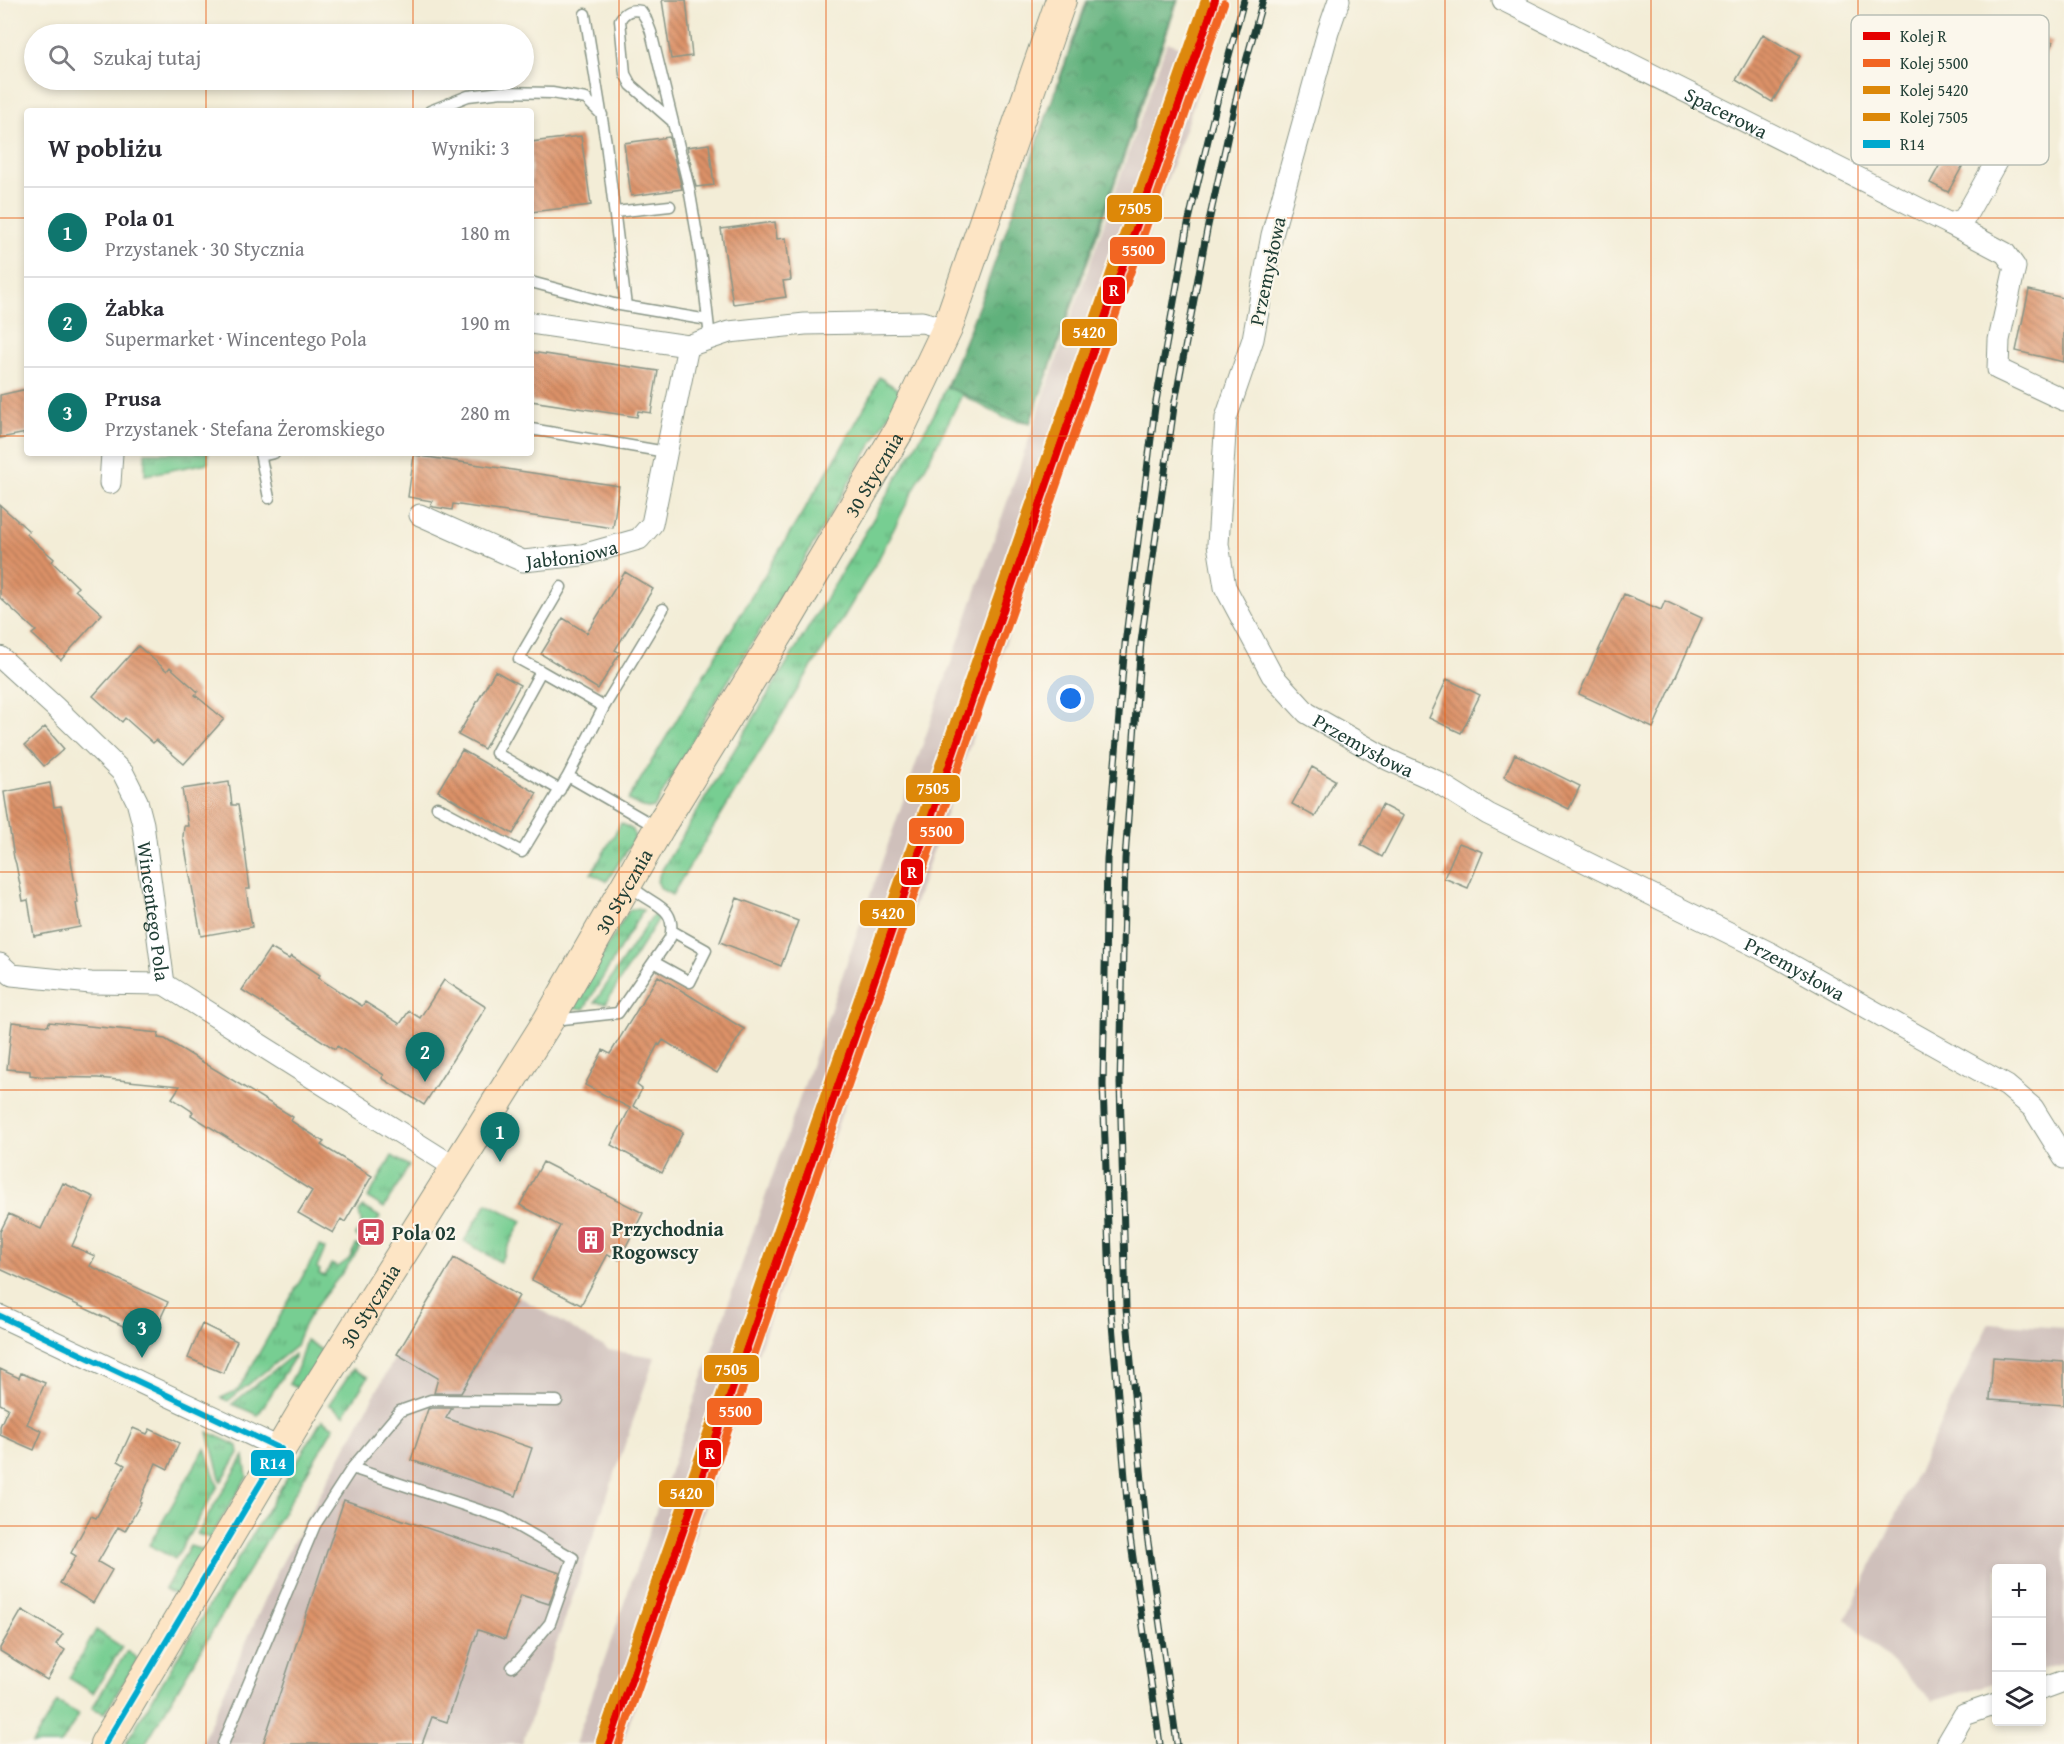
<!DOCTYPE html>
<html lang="pl">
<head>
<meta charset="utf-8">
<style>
	:root { --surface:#fff; --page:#f7f7f7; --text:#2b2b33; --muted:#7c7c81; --line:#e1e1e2; --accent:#0f766e }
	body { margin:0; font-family:"Gentium Book Plus",serif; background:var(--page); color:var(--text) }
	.controls { position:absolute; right:18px; bottom:18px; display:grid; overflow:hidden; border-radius:6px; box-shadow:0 3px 9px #0003 }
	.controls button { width:54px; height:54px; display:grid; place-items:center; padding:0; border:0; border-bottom:2px solid var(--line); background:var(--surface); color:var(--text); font:30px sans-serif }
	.you { position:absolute; left:1071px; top:699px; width:21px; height:21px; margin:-15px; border:4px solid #fff; border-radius:50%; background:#1a73e8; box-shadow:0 0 0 9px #1a73e833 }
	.badge { display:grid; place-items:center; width:39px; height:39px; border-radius:50%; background:var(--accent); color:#fff; font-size:20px; font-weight:700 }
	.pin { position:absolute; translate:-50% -50px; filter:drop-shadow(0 2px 3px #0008) }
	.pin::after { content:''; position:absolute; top:32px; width:21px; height:18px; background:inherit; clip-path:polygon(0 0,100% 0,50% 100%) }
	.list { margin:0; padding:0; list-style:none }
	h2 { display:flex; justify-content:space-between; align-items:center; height:78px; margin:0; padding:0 24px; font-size:26px }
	h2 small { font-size:20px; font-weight:400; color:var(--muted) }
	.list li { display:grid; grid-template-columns:39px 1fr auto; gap:18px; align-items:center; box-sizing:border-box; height:90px; padding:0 24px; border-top:2px solid var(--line) }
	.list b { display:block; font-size:22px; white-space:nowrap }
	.list p { margin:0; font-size:20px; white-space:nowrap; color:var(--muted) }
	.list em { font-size:20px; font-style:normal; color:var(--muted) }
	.icon { flex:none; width:33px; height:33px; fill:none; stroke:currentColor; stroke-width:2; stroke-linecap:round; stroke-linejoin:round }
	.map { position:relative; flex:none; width:2064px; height:1744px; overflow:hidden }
	.search { position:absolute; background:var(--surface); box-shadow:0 3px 9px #0003; left:24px; top:24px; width:510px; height:66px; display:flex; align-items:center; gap:15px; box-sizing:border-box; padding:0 21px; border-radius:33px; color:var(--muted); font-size:22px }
	.panel { position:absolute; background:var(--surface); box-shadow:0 3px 9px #0003; left:24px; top:108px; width:510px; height:348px; border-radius:6px }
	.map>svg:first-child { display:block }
	.industrial { fill:#cfc0bb }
	.grass { fill:url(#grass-tufts); stroke:#4b8663; stroke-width:1.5 }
	.forest { fill:url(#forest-crowns); stroke:#407758; stroke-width:1.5 }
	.building { fill:url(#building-back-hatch) }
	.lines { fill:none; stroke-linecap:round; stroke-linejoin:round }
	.lane-casing { stroke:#899586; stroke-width:13 }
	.street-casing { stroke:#899586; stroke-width:23 }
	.secondary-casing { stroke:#899586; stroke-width:32 }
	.lane { stroke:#fff; stroke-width:10 }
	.street { stroke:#fff; stroke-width:21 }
	.secondary { stroke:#fde5c5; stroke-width:30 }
	.rail-casing { stroke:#1f3d34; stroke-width:7 }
	.rail { stroke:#fbf7ec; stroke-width:4.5; stroke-dasharray:14; stroke-linecap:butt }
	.bus-1-casing { stroke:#fbf7ec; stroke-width:10 }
	.bus-1 { stroke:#00a9ce; stroke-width:6 }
	.rail-1-casing { stroke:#fbf7ec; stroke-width:12 }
	.rail-2-casing { stroke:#fbf7ec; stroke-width:12 }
	.rail-3-casing { stroke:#fbf7ec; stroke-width:12 }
	.rail-4-casing { stroke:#fbf7ec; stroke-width:12 }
	.rail-1 { stroke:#e50000; stroke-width:8 }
	.rail-2 { stroke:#f26522; stroke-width:8 }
	.rail-3 { stroke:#dd8808; stroke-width:8 }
	.rail-4 { stroke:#dd8808; stroke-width:8 }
	.grid { fill:none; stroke:#e8590c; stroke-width:1.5; stroke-opacity:0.55 }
	.labels { text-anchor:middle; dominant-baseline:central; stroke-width:4.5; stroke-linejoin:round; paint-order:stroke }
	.street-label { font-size:20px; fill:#1f3d34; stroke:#fbf7ec }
	.poi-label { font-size:20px; font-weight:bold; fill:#1f3d34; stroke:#fbf7ec; text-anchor:start }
	.key { fill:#fbf7ec; stroke:#b9bfb5; stroke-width:1.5 }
	.key-label { font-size:16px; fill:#1f3d34 }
	.line-badge { stroke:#fbf7ec; stroke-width:2 }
	.badge-label { font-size:16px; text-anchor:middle; font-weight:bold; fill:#fff }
</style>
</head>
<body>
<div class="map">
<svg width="2064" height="1744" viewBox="0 0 2064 1744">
	<defs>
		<pattern id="grass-tufts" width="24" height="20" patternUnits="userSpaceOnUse" patternTransform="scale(1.5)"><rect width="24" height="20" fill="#77ce92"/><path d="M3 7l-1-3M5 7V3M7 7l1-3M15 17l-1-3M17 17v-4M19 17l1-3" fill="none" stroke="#61a878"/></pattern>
		<pattern id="forest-crowns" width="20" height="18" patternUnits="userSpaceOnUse" patternTransform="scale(1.5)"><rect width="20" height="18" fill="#61b17c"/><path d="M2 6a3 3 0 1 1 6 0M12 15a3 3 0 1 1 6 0" fill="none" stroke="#4f9166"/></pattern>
		<pattern id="building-back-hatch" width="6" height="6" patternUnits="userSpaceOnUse" patternTransform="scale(1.5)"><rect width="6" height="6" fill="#dc9167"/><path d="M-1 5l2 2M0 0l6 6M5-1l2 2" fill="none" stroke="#b27856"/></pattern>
	</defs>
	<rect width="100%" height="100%" fill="#fbf7ec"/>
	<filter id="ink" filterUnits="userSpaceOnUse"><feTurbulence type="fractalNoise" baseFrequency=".0167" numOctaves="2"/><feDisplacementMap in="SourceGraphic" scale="12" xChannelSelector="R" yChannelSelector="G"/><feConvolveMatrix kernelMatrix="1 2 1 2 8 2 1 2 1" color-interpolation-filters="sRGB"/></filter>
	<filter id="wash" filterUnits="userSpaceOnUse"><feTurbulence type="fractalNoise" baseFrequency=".008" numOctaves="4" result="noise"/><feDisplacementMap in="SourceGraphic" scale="24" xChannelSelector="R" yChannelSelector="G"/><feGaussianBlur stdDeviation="1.35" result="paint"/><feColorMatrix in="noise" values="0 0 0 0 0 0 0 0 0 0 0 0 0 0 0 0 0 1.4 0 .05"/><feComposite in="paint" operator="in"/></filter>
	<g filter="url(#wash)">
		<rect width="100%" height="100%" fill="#f3edd7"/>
		<path class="industrial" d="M1167 42 1210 57 622 1744H575Z
			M454 1258 609 1350 655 1357 522 1744H201L278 1570 397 1354Z
			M1989 1323 2064 1328V1662L2042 1669V1568H1996V1682L1933 1701 1846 1619Z"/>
		<path class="grass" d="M1087 0H1178C1129 141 1082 283 1030 423L1005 418 962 395 879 558 836 630 807 674 672 895 661 889 657 881 660 873 851 557 936 411 985 292Z
			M879 377 902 392 801 565 713 705 654 808C644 809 637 805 628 800L838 454 872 394Z
			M145 453H208V463L145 475Z
			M621 823 633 830 635 838 607 881 591 874Z
			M639 908 643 910 584 1009 570 1007 629 910Z
			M653 915 659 918 606 1003 595 1002Z
			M392 1156 409 1166 384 1208 368 1198Z
			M487 1203 522 1221 500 1262 464 1241Z
			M363 1207 380 1217 364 1242 355 1235 362 1226 359 1212Z
			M356 1245 360 1246C342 1281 306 1307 296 1346L228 1401 221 1398 238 1390 320 1246 325 1249 317 1268 320 1270 319 1274 325 1276 331 1264 338 1267 349 1259Z
			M306 1340 323 1351 301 1390 289 1384 298 1367Z
			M294 1354V1358L258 1415 232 1404Z
			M353 1369 368 1377 344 1415 329 1404Z
			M322 1420 334 1427 145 1744H125Z
			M208 1432 238 1446 239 1453 221 1482Z
			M205 1448 218 1486 175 1559 149 1545Z
			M244 1456 247 1477 210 1538 197 1534Z
			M190 1546 203 1550 176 1595 165 1589Z
			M96 1630 122 1647 93 1693 69 1678Z
			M127 1651 138 1659 105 1713 92 1708Z
			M57 1702 79 1714 61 1744H32Z"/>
		<path class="forest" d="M1088 0H1177L1030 423 947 387 986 287Z"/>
		<g id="blocks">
			<path class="building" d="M662 0H686L692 56 671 59Z
				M2009 28 2029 40 2033 32 2053 42 2034 76 1995 55Z
				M1763 34 1800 56 1772 102 1736 80Z
				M581 136 591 205 531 212V142Z
				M669 137 682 189 631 196 624 143Z
				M709 144 714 185 696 187 687 147Z
				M1945 155 1963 165 1948 192 1930 183Z
				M775 222 777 239 786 238 791 280 783 281 786 297 733 304 721 229Z
				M2029 290 2064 298V362L2016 351Z
				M531 352 658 371 651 413 638 411 637 417 531 401Z
				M27 389V433L0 438V395Z
				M414 455 619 486 613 528 453 504 452 510 434 507 431 506 432 501 408 497Z
				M0 505 29 531 26 534 54 559 52 562 78 587 75 590 102 614 61 660 32 634 36 631 0 598Z
				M625 572 653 589 615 650 620 653 598 689 541 654 563 618 587 633Z
				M1624 594 1661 610 1665 601 1702 618 1653 728 1579 694Z
				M138 646 167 671 170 667 198 692 195 695 224 719 184 764 156 740 153 743 125 718 122 722 93 696Z
				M495 671 520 685 484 749 458 735Z
				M1447 679 1480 695 1461 733 1429 718Z
				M45 727 64 749 44 766 25 745Z
				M462 750 537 793 513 834 438 791Z
				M1515 754 1580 786 1569 809 1504 777Z
				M1312 767 1335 780 1315 817 1292 804Z
				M229 782 232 805H238L242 828 250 889H246L252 927 201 936 183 837 184 826H188L182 789Z
				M50 783 54 807 61 806 64 818 78 903H76L80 927 34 936 28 900 23 901 16 864 14 858 4 792Z
				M1382 805 1403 816 1382 857 1361 845Z
				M1459 843 1483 852 1468 888 1444 878Z
				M737 898 798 921 781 966 720 942Z
				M270 948 289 959 291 956 320 975 318 978 362 1006 365 1002 400 1024 409 1011 420 1018 444 980 486 1007 424 1105 382 1078 384 1075 337 1046 335 1049 242 990Z
				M658 976 744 1029 717 1073 663 1040 660 1045 658 1044 637 1085 642 1089 633 1106 683 1132 662 1173 611 1145 630 1108 585 1085 603 1050 610 1054Z
				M12 1022 48 1026 49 1022 159 1033 158 1038 165 1039 293 1117 291 1121 324 1142 321 1145 372 1176 345 1222 341 1219 333 1233 298 1213 312 1191 191 1115 193 1112 172 1098 180 1086 98 1078 44 1077 30 1075V1071L7 1069Z
				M543 1162 643 1213 619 1260 608 1254 581 1305 532 1280 560 1226 520 1205Z
				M63 1183 94 1197 72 1246 95 1256 90 1266 168 1302 151 1339 0 1269V1232L9 1214 41 1229Z
				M454 1258 519 1296 461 1393H434L438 1378 397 1354Z
				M202 1324 237 1341 223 1373 188 1358Z
				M1993 1357 2064 1362V1405L1990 1400Z
				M0 1369 19 1378 21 1373 45 1383 27 1424 42 1431 34 1450 0 1435V1426L8 1408 0 1404Z
				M432 1408H452L446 1418 532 1448 516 1496 411 1460 428 1409Z
				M133 1428 147 1434 150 1429 179 1443 168 1469 156 1463 140 1502 141 1503 125 1531 118 1527 98 1562 112 1570 93 1603 60 1583 76 1556 71 1553 91 1516 96 1518 125 1465 118 1461Z
				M344 1500 560 1573 549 1604 521 1595 505 1639 478 1630 447 1722 432 1717 422 1744H263Z
				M22 1610 63 1634 56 1644 65 1650 47 1680 0 1651V1648Z"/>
		</g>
	</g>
	<g filter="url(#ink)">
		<use href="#blocks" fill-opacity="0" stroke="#899586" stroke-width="1.5"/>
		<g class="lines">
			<g class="lane-casing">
				<path id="lane" d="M585 14 606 143 626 306
					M430 111 468 96 502 92 552 93 586 99 602 115
					M671 120 631 85 625 74 620 20C625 11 631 9 641 11L646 19 651 32 689 188 701 258 710 338
					M615 212 670 206
					M531 282 614 304 708 320
					M531 429 666 452
					M260 453 269 498
					M261 456 274 453
					M541 671 519 659 561 587
					M604 707 663 609
					M560 790 496 753 541 671 604 707 568 776
					M437 807 522 852 568 776 658 828
					M654 962 690 982 706 950 672 931
					M554 1020 618 1013 670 938C678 904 650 906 630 885
					M352 1468 400 1411 431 1400 557 1401
					M223 1744 315 1525 352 1468 503 1518 573 1558 550 1623 521 1658 512 1667"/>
			</g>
			<g class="street-casing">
				<g id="street">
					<path id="s1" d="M1339 0 1328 32 1272 235 1253 339 1226 418 1218 544 1225 587 1272 675 1307 713 1389 760 1434 780 1488 814 1770 953 2007 1086 2033 1108 2064 1158"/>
					<path id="s2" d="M1503 0 1950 224 1964 219 2015 128"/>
					<path d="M1950 224 2005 253 2015 267 1999 340 1998 369 2064 400"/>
					<path d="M531 323 688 346 729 332 805 324 922 322 947 329"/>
					<path d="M110 483 112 453"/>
					<path id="s3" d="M420 515 523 561 582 555 639 539 652 524 688 346"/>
					<path id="s4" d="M0 657 55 707 123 773 137 801 143 824 164 984"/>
					<path d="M0 964 12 975 91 983 164 984"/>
					<path d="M164 984 456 1168"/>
					<path d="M0 1316 281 1449"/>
					<path d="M2042 1689 2064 1681"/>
					<path d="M1947 1744 1964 1715 1996 1704"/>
				</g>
			</g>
			<g class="secondary-casing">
				<g id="secondary">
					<path id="s5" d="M105 1744 308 1403 548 1021 659 828 787 620 899 430 947 329 1061 0"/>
				</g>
			</g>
			<use href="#lane" class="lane"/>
			<use href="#street" class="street"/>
			<use href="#secondary" class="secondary"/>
			<g class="rail-casing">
				<path id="rail" d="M1160 1744 1130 1537 1111 1312 1103 1085 1107 859 1125 644 1155 407 1188 224 1222 81 1244 0
					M1177 1744 1147 1535 1126 1308 1120 1084 1125 859 1141 642 1174 407 1207 230 1238 90 1263 0"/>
			</g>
			<use href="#rail" class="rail"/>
			<g class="bus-1-casing">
				<path id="bus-1" d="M0 1316 281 1449 105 1744"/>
			</g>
			<use href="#bus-1" class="bus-1"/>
			<g class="rail-1-casing">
				<path id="rail-1" d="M609 1744 1215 0"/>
			</g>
			<g class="rail-2-casing">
				<path id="rail-2" d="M619 1744 1224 3"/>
			</g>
			<g class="rail-3-casing">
				<path id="rail-3" d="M600 1741 1205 0"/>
			</g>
			<g class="rail-4-casing">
				<path id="rail-4" d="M601 1744 1206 3"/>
			</g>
			<use href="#rail-1" class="rail-1"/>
			<use href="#rail-2" class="rail-2"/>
			<use href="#rail-3" class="rail-3"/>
			<use href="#rail-4" class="rail-4"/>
		</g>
	</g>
	<path class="grid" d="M206 0V34M413 0V34M619 0V1744M826 0V1744M1032 0V1744M1238 0V1744M1445 0V1744M1651 0V1744M1858 0V1744M206 80V111M413 80V111M0 218H27M531 218H2064M0 436H27M531 436H2064M206 453V1744M413 453V1744M0 654H2064M0 872H2064M0 1090H2064M0 1308H2064M0 1526H2064"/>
	<defs>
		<g id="bus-square" transform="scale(1.5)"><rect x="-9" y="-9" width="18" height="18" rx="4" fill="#d1495b" stroke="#fbf7ec"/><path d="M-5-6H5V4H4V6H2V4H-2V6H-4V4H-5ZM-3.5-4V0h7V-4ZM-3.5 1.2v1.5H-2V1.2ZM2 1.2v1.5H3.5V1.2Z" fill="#fff"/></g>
		<g id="building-square" transform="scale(1.5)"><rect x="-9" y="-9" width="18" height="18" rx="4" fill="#d1495b" stroke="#fbf7ec"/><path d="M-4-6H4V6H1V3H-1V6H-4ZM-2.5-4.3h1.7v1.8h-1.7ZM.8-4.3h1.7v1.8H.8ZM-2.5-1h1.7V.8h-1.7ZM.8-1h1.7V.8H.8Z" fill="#fff"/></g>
	</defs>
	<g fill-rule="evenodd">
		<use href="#bus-square" x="371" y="1232"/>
		<use href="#building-square" x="591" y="1240"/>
	</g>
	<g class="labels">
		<g class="street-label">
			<text stroke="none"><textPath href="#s2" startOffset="250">Spacerowa</textPath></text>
			<text transform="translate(1267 271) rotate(-78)">Przemysłowa</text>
			<text stroke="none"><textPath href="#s5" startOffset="1484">30 Stycznia</textPath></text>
			<text stroke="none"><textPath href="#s3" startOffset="162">Jabłoniowa</textPath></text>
			<text stroke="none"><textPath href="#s1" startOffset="820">Przemysłowa</textPath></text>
			<text stroke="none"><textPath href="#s5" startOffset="998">30 Stycznia</textPath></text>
			<text stroke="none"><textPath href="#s4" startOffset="312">Wincentego Pola</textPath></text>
			<text stroke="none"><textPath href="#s1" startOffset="1306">Przemysłowa</textPath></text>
			<text stroke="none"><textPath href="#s5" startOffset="512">30 Stycznia</textPath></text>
		</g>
		<g class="poi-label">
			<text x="612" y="1228">Przychodnia<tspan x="612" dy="23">Rogowscy</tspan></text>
			<text x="392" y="1232">Pola 02</text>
		</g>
	</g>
	<rect x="1851" y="15" width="198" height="150" rx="9" class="key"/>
	<rect x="1863" y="32" width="27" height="8" fill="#e50000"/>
	<rect x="1863" y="59" width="27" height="8" fill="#f26522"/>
	<rect x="1863" y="86" width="27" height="8" fill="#dd8808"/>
	<rect x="1863" y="113" width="27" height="8" fill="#dd8808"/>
	<rect x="1863" y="140" width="27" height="8" fill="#00a9ce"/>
	<g class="key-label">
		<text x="1900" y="42">Kolej R</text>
		<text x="1900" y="69">Kolej 5500</text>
		<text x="1900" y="96">Kolej 5420</text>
		<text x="1900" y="123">Kolej 7505</text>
		<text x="1900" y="150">R14</text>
	</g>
	<g class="line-badge">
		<rect x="1106" y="194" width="57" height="29" rx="6" fill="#dd8808"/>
		<rect x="1109" y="236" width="57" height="29" rx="6" fill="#f26522"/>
		<rect x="1102" y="276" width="24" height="29" rx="6" fill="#e50000"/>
		<rect x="1061" y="318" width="57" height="29" rx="6" fill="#dd8808"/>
		<rect x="905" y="774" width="56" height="29" rx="6" fill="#dd8808"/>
		<rect x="908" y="817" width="57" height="28" rx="6" fill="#f26522"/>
		<rect x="900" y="858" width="24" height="28" rx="6" fill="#e50000"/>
		<rect x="859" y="899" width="57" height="28" rx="6" fill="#dd8808"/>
		<rect x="703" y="1354" width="57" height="29" rx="6" fill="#dd8808"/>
		<rect x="706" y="1397" width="57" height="29" rx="6" fill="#f26522"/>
		<rect x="698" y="1439" width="24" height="29" rx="6" fill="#e50000"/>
		<rect x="250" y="1449" width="45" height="28" rx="6" fill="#00a9ce"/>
		<rect x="658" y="1479" width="57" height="29" rx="6" fill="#dd8808"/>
	</g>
	<g class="badge-label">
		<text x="1135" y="214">7505</text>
		<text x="1138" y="256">5500</text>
		<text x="1114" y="296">R</text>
		<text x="1089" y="338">5420</text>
		<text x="933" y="794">7505</text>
		<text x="936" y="837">5500</text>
		<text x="912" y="878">R</text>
		<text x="888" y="919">5420</text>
		<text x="731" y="1375">7505</text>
		<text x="735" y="1417">5500</text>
		<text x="710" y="1459">R</text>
		<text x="273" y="1469">R14</text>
		<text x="686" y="1499">5420</text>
	</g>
</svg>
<div class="controls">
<button>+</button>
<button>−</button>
<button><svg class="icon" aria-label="layers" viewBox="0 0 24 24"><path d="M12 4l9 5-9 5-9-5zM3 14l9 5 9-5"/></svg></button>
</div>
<div class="you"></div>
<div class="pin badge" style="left:500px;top:1162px">1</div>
<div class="pin badge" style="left:425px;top:1082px">2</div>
<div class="pin badge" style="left:142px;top:1358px">3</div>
<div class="search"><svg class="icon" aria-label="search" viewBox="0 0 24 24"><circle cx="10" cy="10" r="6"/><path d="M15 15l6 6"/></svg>Szukaj tutaj</div>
<section class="panel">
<h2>W pobliżu<small>Wyniki: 3</small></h2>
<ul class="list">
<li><span class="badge">1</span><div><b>Pola 01</b><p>Przystanek · 30 Stycznia</p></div><em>180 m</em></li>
<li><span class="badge">2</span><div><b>Żabka</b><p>Supermarket · Wincentego Pola</p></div><em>190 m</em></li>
<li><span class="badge">3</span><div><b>Prusa</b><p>Przystanek · Stefana Żeromskiego</p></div><em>280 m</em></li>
</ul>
</section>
</div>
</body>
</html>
